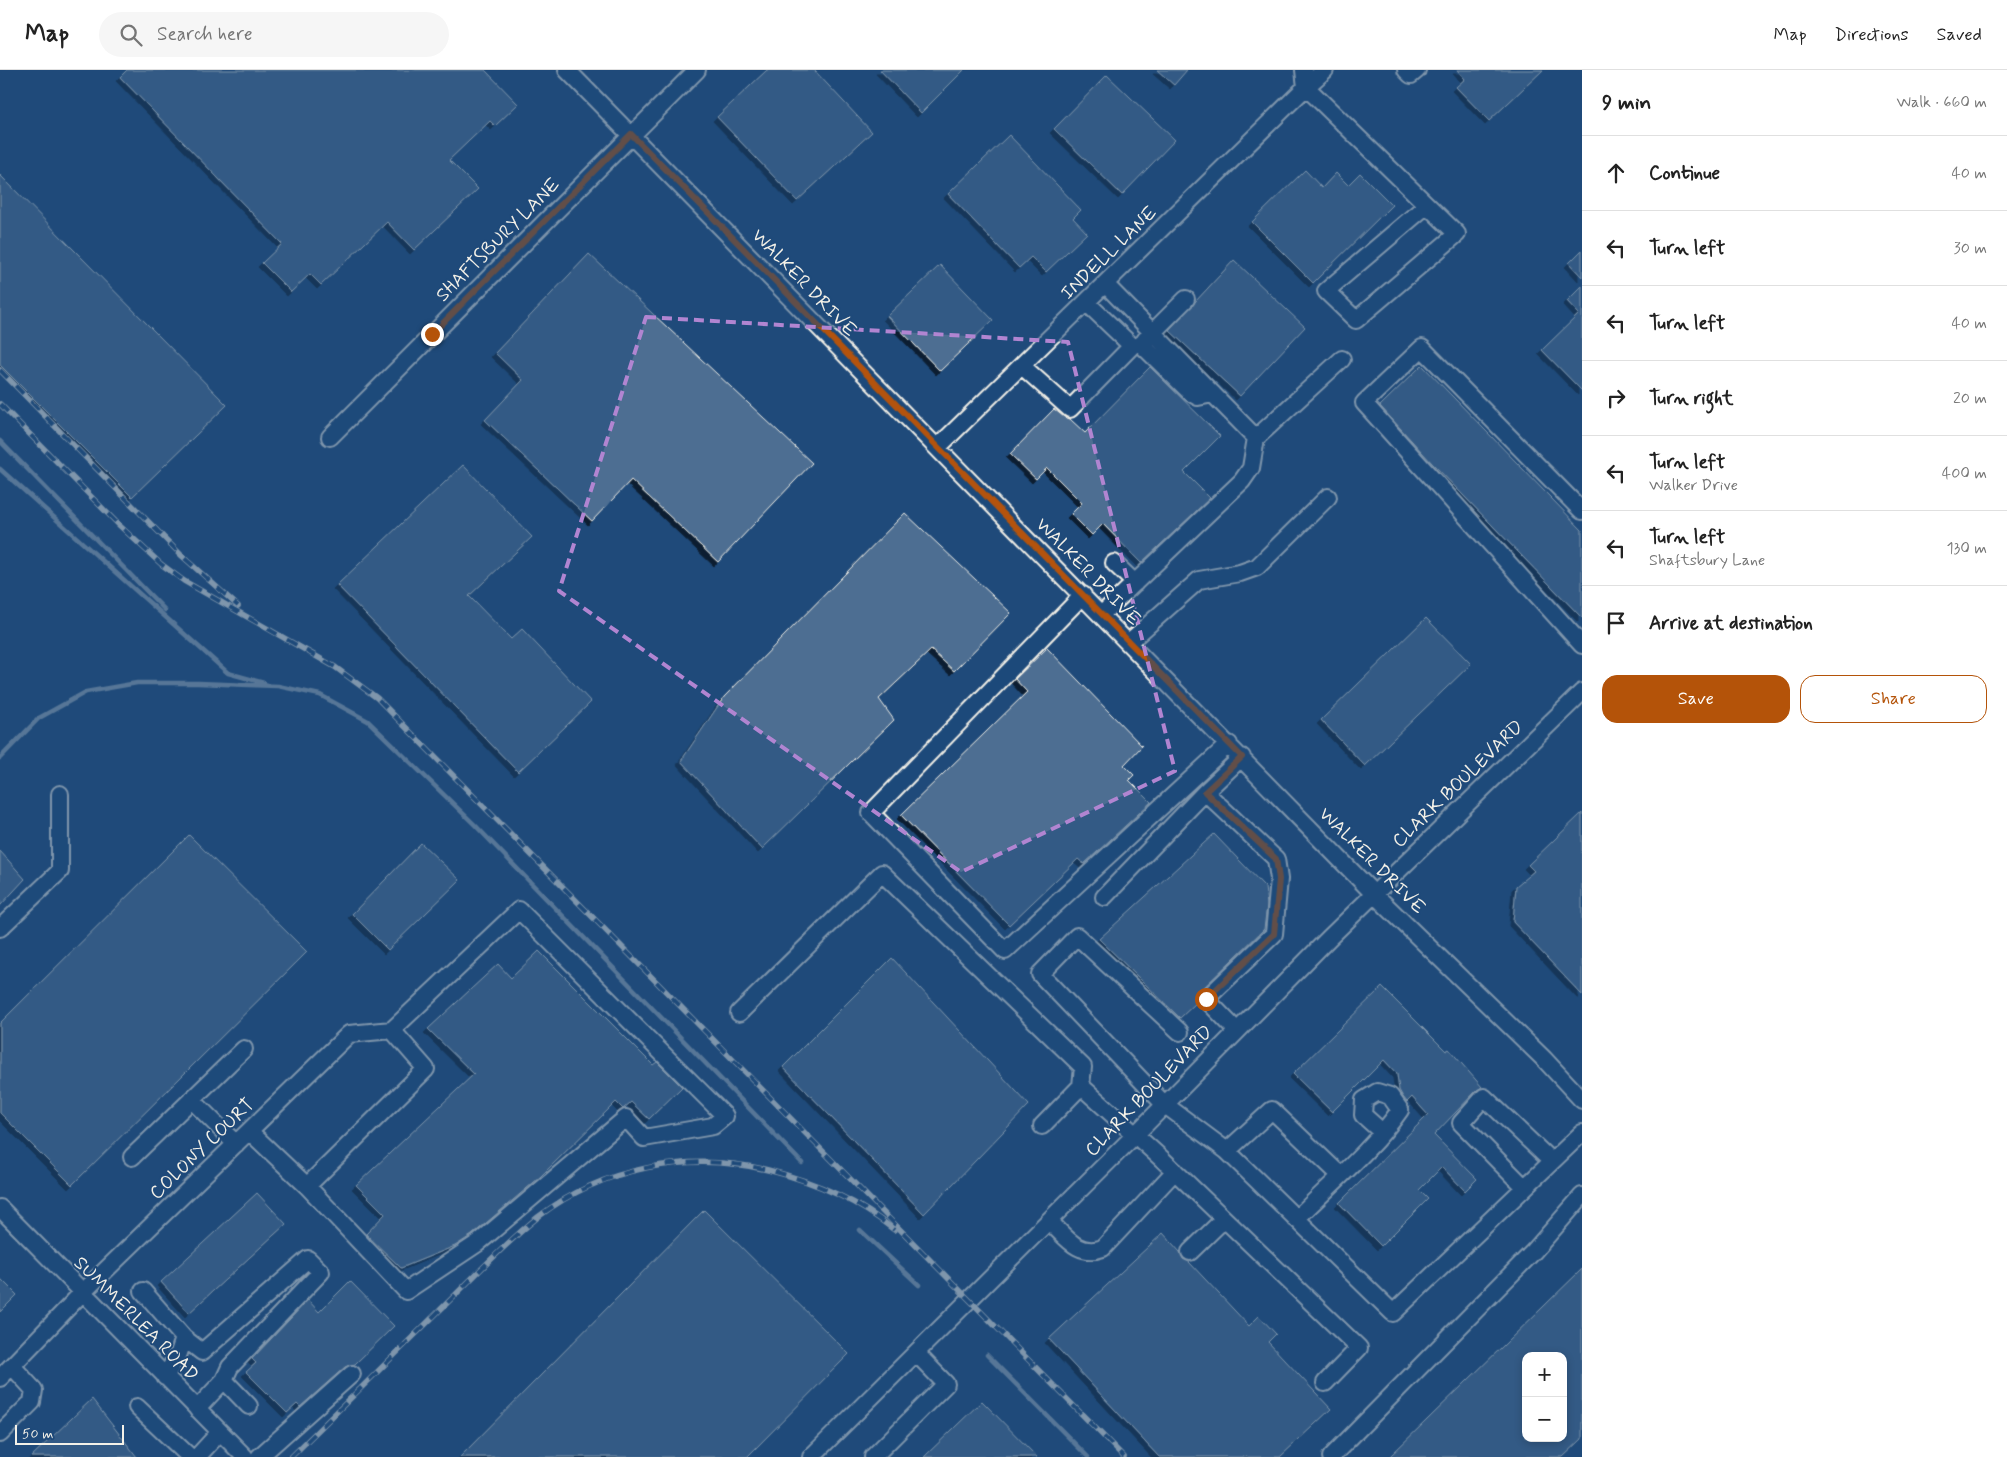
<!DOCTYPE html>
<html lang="en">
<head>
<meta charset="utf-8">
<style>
	:root { --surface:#fff; --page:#f6f6f6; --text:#222; --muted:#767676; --line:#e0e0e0; --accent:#b45309 }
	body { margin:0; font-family:Mynerve,sans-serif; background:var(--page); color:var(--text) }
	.controls { position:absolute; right:15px; bottom:15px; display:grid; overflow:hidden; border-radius:10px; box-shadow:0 2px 8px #0003 }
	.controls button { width:45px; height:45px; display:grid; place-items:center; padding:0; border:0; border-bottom:1px solid var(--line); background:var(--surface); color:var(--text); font:25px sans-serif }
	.scale { position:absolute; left:15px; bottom:12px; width:109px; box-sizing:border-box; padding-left:5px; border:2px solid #f4f1e8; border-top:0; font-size:14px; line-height:18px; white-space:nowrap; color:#f4f1e8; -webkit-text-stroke:4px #1f4a7a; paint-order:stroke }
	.stop { position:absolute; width:15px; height:15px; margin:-11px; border:4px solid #b45309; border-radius:50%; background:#fff }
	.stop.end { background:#b45309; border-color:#fff; box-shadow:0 1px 5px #0008 }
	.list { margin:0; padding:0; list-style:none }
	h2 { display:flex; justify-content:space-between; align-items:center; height:65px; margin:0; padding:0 20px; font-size:21px }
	h2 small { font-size:16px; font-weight:400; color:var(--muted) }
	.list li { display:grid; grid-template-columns:32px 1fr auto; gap:15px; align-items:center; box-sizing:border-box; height:75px; padding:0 20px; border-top:1px solid var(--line) }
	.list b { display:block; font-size:19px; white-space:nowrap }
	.list p { margin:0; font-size:16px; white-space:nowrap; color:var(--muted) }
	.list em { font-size:16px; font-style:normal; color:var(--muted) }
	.actions { display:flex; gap:10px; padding:15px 20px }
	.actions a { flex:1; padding:11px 0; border:1px solid var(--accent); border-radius:15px; text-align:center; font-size:18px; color:var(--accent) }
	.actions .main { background:var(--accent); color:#fff }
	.icon { flex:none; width:28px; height:28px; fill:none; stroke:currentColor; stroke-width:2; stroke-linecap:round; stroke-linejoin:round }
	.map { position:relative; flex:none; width:1582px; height:1387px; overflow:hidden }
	header { display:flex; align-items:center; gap:30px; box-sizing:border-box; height:70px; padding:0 25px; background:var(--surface); border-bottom:1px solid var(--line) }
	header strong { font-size:24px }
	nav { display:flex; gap:28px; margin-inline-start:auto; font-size:18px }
	.search { width:350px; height:45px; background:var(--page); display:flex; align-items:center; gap:12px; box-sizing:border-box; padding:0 18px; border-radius:28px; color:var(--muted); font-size:19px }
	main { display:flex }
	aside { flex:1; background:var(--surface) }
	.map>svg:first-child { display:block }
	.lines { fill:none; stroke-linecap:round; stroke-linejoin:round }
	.stream { stroke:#9cacbb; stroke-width:4.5 }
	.building { fill:#4d6e92; stroke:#f4f1e8; fill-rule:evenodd; filter:url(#shadow) }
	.minor-casing { stroke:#f4f1e8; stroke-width:20 }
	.minor { stroke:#1f4a7a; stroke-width:16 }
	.rail-casing { stroke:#f4f1e8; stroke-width:5.5 }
	.rail { stroke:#1f4a7a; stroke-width:4; stroke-dasharray:11; stroke-linecap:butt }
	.route { stroke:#b45309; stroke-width:6 }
	.marked { fill:none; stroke:#b185d1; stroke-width:4; stroke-dasharray:10 6; stroke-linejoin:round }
	.labels { text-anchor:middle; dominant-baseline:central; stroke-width:4; stroke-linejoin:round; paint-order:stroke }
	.street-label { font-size:19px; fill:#f4f1e8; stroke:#1f4a7a }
</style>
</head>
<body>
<header>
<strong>Map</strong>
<div class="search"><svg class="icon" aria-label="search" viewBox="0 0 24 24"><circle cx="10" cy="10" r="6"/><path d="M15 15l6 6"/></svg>Search here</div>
<nav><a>Map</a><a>Directions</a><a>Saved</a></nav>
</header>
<main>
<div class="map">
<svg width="1582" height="1387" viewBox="0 0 1582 1387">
	<defs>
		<filter id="shadow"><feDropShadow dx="-4" dy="4" stdDeviation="0" flood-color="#0009"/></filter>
	</defs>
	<rect width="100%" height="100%" fill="#1f4a7a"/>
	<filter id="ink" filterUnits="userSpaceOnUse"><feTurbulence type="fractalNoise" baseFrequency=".02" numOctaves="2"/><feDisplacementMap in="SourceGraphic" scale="10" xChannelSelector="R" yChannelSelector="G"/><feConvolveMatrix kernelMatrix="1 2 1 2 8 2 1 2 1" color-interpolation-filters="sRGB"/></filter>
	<g filter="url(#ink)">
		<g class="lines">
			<path class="stream" d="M0 371 165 540
				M0 399 228 603 264 613
				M0 688 39 648 86 622 137 613H198L278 616 320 625 368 651 475 755 802 1093
				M860 1160 919 1215
				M987 1285 1088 1387"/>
		</g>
		<path class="building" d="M127 0H485L518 34 495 56 490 51 449 90 478 119 414 180 387 152 321 215 310 204 291 222 262 193 282 174 120 7Z
			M767 0H814L872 62 797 131 717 47Z
			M880 0H964L921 43Z
			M1157 0H1187L1174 15Z
			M1457 0H1543L1489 51 1456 17 1465 9Z
			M1107 5 1175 70 1122 125 1054 59Z
			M1009 65 1081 140 1073 148 1087 163 1046 202 1031 187 1019 198 948 124Z
			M1305 100 1322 118 1336 103 1348 115 1360 103 1392 135 1313 213 1252 152Z
			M0 105 227 335 132 427 0 295Z
			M1582 180V207L1569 193Z
			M589 184 812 393 718 492 631 410 592 451 485 350 523 310 495 283Z
			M1234 190 1305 257 1240 326 1169 260Z
			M940 195 993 250 940 301 887 246Z
			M1582 216V321L1542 280 1579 244 1567 231Z
			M1422 295 1582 460V548L1432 393 1380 336Z
			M1150 297 1220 366 1184 402 1210 428 1141 493 1103 454 1092 465 1071 444 1082 433 1047 398 1036 409 1010 384 1054 339 1064 347 1070 349 1085 363Z
			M463 395 532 467 469 526 511 569 522 559 591 632 518 702 337 515Z
			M905 443 1011 543 954 601 931 580 879 629 894 650 762 779 681 691 724 627Z
			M1426 548 1471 594 1365 696 1321 650Z
			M1047 578 1142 676 1124 695 1134 705 1129 710 1151 732 1084 794 1078 789 1009 855 901 745 1027 622 1015 609Z
			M1582 743V925L1513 852 1516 816 1534 801 1528 795Z
			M1214 764 1265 817 1267 835 1264 859 1199 922 1197 932 1180 948 1099 869Z
			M189 765 307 882 72 1115 0 1043V953Z
			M421 773 460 810 388 880 352 844Z
			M0 781 25 809 0 836Z
			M539 881 653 995 657 992 682 1017 649 1049 631 1032 623 1039 616 1032 540 1107 472 1165 455 1176 401 1198 366 1164 385 1144 356 1115 474 1004 428 959 498 894 511 908Z
			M892 888 1029 1035 924 1144 783 997Z
			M1382 917 1446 981 1449 979 1482 1017 1477 1020 1434 1065 1477 1109 1465 1121 1442 1097 1419 1120 1428 1129 1381 1176 1339 1133 1428 1045 1412 1027 1407 1032 1403 1027 1399 1020 1397 1004 1384 990 1332 1042 1293 1004Z
			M257 1123 286 1154 189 1243 161 1212Z
			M704 1140 849 1284 747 1387H460Z
			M1163 1163 1180 1182 1183 1189 1189 1192 1249 1256 1259 1246 1276 1264 1268 1272 1331 1339 1280 1387H1159L1049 1269Z
			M1582 1199V1369L1563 1387H1389ZM1526 1286H1563V1368H1526Z
			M0 1208 17 1225 0 1242Z
			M350 1211 394 1256 355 1294 345 1297 300 1337 297 1334 287 1343 246 1302 256 1293 252 1289 308 1230 319 1242Z
			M92 1329 137 1387H31Z
			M982 1331 1037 1387H924Z"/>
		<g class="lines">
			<g class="minor-casing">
				<path id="minor" d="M567 0 1374 824 1544 989 1582 1030
					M1325 0 1306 17 1457 164 1356 250 1326 221 1427 135
					M1406 0 1411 5 1417 0
					M1106 215 1256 368 1342 289
					M1145 270 1186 229
					M1141 274 1191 323 1198 327 1213 324
					M1022 296 1070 339 1132 276 1087 233
					M330 367 697 0
					M938 377 1306 17 1304 0
					M1582 441 1422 278 1364 333 1582 575
					M1114 493 1135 513
					M1083 525 871 743 1005 881 1229 674
					M1102 544 1242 411 1251 398 1256 368
					M1129 572 1199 510 1240 503 1257 497 1328 427
					M1205 722 1242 687
					M1104 827 1205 722 1276 789 1279 809 1274 864 1206 929 1237 961
					M0 858 60 801V724
					M739 943 882 803 1083 997 1081 1016
					M1180 962 1077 866 1040 904 1164 1034 1227 1081 1393 1243 1582 1063
					M192 1030 236 1074
					M1042 1056 1081 1016 1162 1089 1359 1278 1325 1313
					M249 1061 307 1116
					M1227 1081 1272 1040 1340 1105
					M132 1087 244 979
					M1524 1117 1461 1053 1484 1027 1551 1091
					M0 1138 245 1387
					M1296 1149C1329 1116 1374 1078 1400 1040L1390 1026 1377 1022 1364 1030 1363 1045 1382 1062
					M1049 1151C1066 1167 1078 1187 1103 1178L1175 1101
					M1190 1182 1224 1149
					M143 1221 184 1268 179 1283 165 1307
					M184 1268 202 1282 308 1189 321 1202 230 1297 224 1310 197 1339
					M0 1308 82 1223 349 964 392 960 426 999 307 1116 406 1221 478 1173 626 1048 644 1068 713 1056 725 1046 519 840 392 960
					M224 1310 249 1336
					M137 1337 190 1387
					M0 1364 32 1332 34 1320 12 1296
					M197 1387 220 1362
					M259 1387 352 1304
					M811 1387 1135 1065 1329 868 1582 622
					M873 1387 946 1314 916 1283
					M1331 1387 1534 1181 1582 1126"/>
			</g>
			<use href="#minor" class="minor"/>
			<g class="rail-casing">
				<path id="rail" d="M0 300 182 486 238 536
					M0 334 120 456 161 494 184 511 335 597 377 628 1124 1387
					M291 1387C340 1339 388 1291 437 1243 470 1211 502 1176 538 1147 603 1097 689 1081 768 1100 812 1111 858 1130 894 1160"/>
			</g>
			<use href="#rail" class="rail"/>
		</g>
	</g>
	<g class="lines" filter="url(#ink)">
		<path class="route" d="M432 264 631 64 1242 687 1205 722 1276 789 1279 809 1274 864 1206 929"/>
	</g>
	<path d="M0 0H1582V1387H0ZM646 247 1068 272 1175 701 961 802 559 521Z" fill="#1f4a7a" fill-opacity=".55" fill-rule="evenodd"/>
	<path class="marked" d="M646 247 1068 272 1175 701 961 802 559 521Z"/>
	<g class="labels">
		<g class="street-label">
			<text transform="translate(498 170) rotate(-45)">SHAFTSBURY LANE</text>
			<text transform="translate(1109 183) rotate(-44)">INDELL LANE</text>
			<text transform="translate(804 213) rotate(46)">WALKER DRIVE</text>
			<text transform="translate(1088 502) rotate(46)">WALKER DRIVE</text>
			<text transform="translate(1458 714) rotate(-44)">CLARK BOULEVARD</text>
			<text transform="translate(1372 791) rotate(45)">WALKER DRIVE</text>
			<text transform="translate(1149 1021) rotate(-46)">CLARK BOULEVARD</text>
			<text transform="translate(202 1079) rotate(-44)">COLONY COURT</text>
			<text transform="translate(136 1249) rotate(45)">SUMMERLEA ROAD</text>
		</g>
	</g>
</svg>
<div class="controls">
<button>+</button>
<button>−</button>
</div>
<div class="scale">50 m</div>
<div class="stop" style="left:1206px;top:929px"></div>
<div class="stop end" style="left:432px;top:264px"></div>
</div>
<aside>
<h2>9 min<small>Walk · 660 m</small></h2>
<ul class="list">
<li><svg class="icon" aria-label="ahead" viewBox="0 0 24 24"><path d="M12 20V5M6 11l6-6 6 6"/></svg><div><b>Continue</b></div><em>40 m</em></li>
<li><svg class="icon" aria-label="left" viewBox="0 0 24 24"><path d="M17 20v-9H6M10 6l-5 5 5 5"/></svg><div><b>Turn left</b></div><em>30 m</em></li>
<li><svg class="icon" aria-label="left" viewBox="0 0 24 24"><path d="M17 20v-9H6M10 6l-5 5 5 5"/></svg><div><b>Turn left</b></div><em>40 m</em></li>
<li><svg class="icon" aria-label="right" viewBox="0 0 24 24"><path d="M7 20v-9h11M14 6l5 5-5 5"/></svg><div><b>Turn right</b></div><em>20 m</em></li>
<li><svg class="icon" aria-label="left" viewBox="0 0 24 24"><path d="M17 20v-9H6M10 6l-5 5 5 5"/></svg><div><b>Turn left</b><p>Walker Drive</p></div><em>400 m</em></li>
<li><svg class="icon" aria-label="left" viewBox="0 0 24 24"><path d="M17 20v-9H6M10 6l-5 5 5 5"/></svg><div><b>Turn left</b><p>Shaftsbury Lane</p></div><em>130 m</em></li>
<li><svg class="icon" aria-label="arrive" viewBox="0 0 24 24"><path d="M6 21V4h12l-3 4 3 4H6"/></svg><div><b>Arrive at destination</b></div></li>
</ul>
<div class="actions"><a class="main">Save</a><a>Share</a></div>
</aside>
</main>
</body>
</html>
